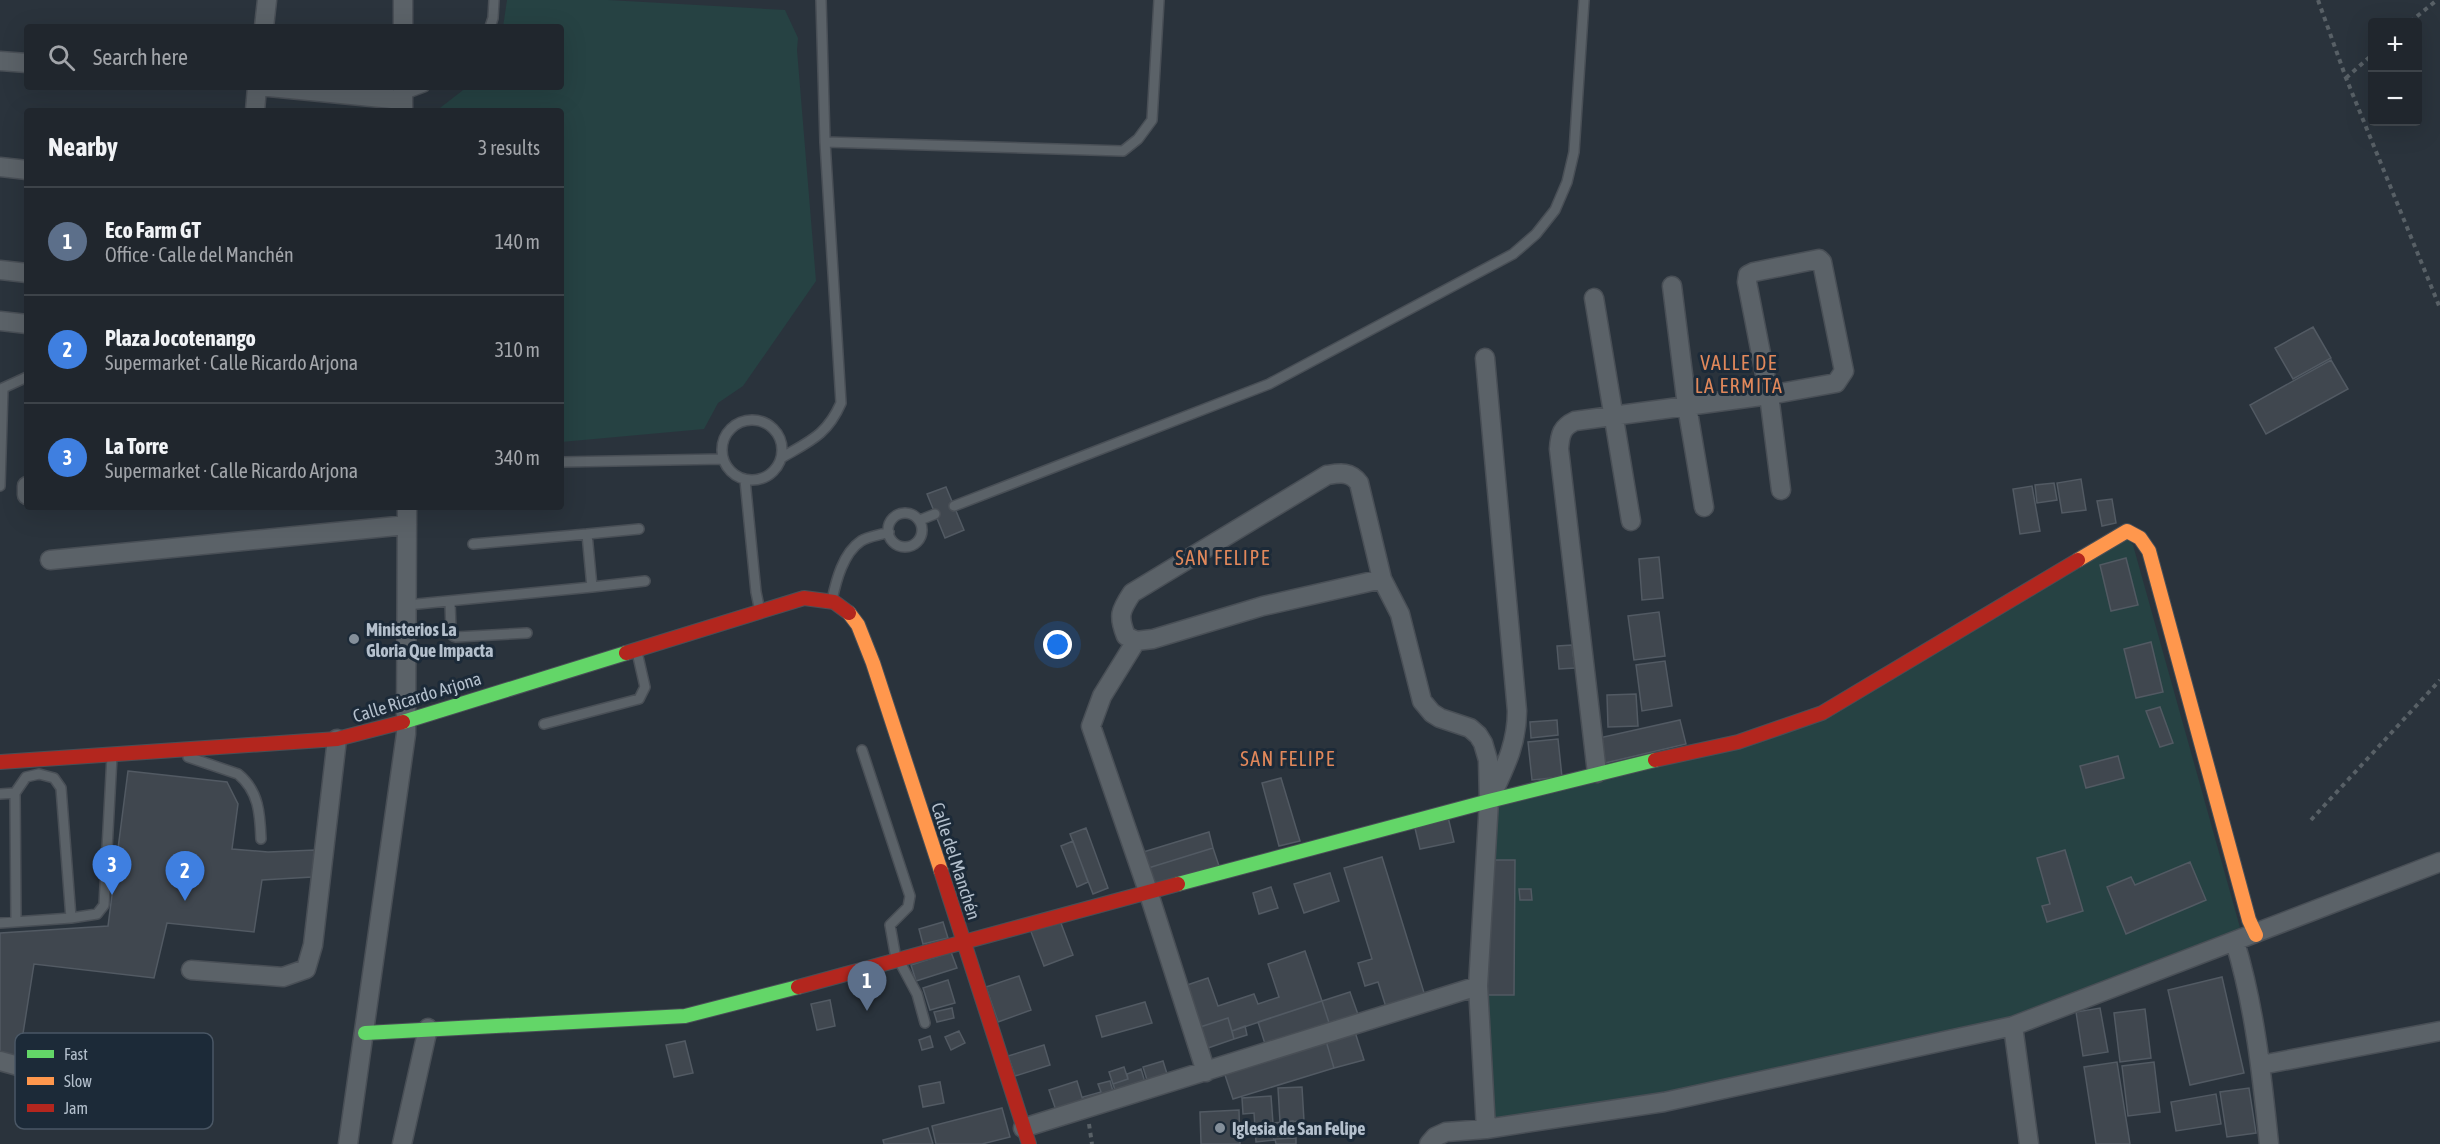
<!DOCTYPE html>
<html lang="en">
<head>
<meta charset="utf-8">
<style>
	:root { --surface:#20262d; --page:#2d3239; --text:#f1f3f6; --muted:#a2a5aa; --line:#3d4349; --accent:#db2777 }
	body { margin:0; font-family:"Asap Condensed",sans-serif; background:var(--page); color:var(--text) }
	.controls { position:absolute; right:18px; top:18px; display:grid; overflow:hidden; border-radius:6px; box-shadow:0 6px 24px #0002 }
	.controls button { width:54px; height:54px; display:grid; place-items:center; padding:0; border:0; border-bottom:2px solid var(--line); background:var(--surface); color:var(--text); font:30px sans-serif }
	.you { position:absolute; left:1058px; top:645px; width:21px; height:21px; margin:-15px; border:4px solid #fff; border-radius:50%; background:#1a73e8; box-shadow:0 0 0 9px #1a73e833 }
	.badge { display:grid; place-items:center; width:39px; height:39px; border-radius:50%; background:var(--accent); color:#fff; font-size:20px; font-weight:700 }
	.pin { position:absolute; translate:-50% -50px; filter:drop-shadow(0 2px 3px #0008) }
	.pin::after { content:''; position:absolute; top:32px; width:21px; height:18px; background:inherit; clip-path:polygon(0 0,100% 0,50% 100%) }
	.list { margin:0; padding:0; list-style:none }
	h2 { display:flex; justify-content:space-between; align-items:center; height:78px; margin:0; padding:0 24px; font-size:26px }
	h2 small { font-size:20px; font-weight:400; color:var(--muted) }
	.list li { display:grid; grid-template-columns:39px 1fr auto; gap:18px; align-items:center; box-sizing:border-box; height:108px; padding:0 24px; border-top:2px solid var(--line) }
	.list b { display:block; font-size:22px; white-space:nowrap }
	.list p { margin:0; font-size:20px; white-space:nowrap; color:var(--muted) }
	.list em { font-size:20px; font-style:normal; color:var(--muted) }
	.icon { flex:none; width:33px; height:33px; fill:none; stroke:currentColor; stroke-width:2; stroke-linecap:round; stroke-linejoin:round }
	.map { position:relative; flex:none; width:2440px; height:1144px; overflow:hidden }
	.search { position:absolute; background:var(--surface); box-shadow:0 6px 24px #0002; left:24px; top:24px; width:540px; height:66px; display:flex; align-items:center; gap:15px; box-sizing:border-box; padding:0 21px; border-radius:6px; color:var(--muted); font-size:22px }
	.panel { position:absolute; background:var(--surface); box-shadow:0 6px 24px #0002; left:24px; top:108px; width:540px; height:402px; border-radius:6px }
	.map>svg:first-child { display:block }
	.green { fill:#264243 }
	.building { fill:#40474f; stroke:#525a63; stroke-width:1.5 }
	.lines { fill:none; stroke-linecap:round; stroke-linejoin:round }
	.lane-casing { stroke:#494f56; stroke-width:12 }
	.street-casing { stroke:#494f56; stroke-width:21 }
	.fast-casing { stroke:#494f56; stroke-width:16 }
	.slow-casing { stroke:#494f56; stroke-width:16 }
	.jam-casing { stroke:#494f56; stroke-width:16 }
	.path { stroke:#586066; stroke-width:4; stroke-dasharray:4.5 4.5; stroke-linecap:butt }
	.lane { stroke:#5b6268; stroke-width:9 }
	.street { stroke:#5b6268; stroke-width:18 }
	.fast { stroke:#63d668; stroke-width:14 }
	.slow { stroke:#ff974d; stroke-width:14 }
	.jam { stroke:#b3261e; stroke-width:14 }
	.poi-dot { fill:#848f9a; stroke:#1c2a38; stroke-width:2 }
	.labels { text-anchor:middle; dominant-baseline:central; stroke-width:6; stroke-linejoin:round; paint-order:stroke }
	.poi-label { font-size:18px; font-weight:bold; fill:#b4c0cd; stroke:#1c2a38; text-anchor:start }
	.street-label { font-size:18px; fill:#b4c0cd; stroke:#1c2a38 }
	.neighbourhood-label { font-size:20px; letter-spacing:1.5px; fill:#e1885b; stroke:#1c2a38 }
	.key { fill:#1c2a38; stroke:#4a5765; stroke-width:1.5 }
	.key-label { font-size:16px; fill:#b4c0cd }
</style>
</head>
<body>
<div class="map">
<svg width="2440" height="1144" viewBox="0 0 2440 1144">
	<rect width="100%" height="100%" fill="#2a333c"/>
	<path class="green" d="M507 0H608L785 10 798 38 797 50 816 281 743 386 718 403 704 429 561 442V111H436L467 87H561V27H503Z
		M2124 535 2133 545 2241 931 2006 1018 1921 1041 1715 1088 1494 1125 1487 995 1490 803 1824 715Z"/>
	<path class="building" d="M2313 327 2331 358 2293 379 2275 348Z
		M2331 360 2348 389 2266 434 2250 405Z
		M2081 479 2086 510 2062 513 2057 483Z
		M2054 483 2057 500 2037 503 2035 485Z
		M2032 486 2040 531 2020 534 2013 489Z
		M946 487 964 530 945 538 927 494Z
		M2112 499 2116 523 2102 526 2097 501Z
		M1659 557 1663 598 1642 600 1639 559Z
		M2126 558 2138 605 2111 611 2100 565Z
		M1659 612 1665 656 1634 660 1628 616Z
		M2151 642 2163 692 2136 698 2124 649Z
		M1572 645 1575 668 1559 669 1557 646Z
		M1665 661 1672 706 1642 711 1636 665Z
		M1636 694 1638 726 1608 727 1607 695Z
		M2160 707 2173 743 2160 747 2146 711Z
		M1557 720 1558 735 1531 738 1530 722Z
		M1680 720 1686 744 1605 763 1599 738Z
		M1558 739 1562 777 1532 780 1528 742Z
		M2118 756 2124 778 2086 788 2080 766Z
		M128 771 227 782 238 804 232 849 268 852 315 850 312 877 262 880 254 932 167 923 154 978 34 964 18 1065 0 1060V933L108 926Z
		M1281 778 1300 841 1279 846 1262 783Z
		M1448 817 1454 842 1420 849 1414 824Z
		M1086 828 1108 888 1093 894 1070 834Z
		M1209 832 1213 848 1145 869 1140 853Z
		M1073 841 1088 882 1077 887 1061 846Z
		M1213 848 1220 869 1152 889 1145 869Z
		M2065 850 2083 911 2047 922 2042 906 2050 904 2037 858Z
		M1382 857 1425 996 1386 1007 1378 982 1365 986 1358 963 1372 959 1344 868Z
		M1489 860H1515L1514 995H1487Z
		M2190 862 2206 900 2126 934 2107 887 2131 877 2135 885Z
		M1330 873 1339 901 1304 913 1294 884Z
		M1271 887 1278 908 1259 914 1253 893Z
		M1519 889H1531L1532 900H1520Z
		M1059 918 1073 955 1044 966 1030 929Z
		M943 922 948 938 923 944 919 929Z
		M1305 951 1322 1001 1232 1031 1228 1018 1197 1028 1184 986 1208 978 1218 1006 1254 994 1258 1004 1279 997 1268 964Z
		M951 952 957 968 916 981 911 965Z
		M1019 976 1031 1010 998 1022 986 987Z
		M2222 977 2244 1073 2190 1085 2168 990Z
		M948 980 955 1003 930 1010 923 988Z
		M1350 992 1360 1020 1331 1029 1322 1001Z
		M830 1000 835 1026 817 1030 811 1004Z
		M1322 1001 1331 1029 1267 1050 1258 1022Z
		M1145 1002 1152 1023 1102 1037 1096 1016Z
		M952 1008 954 1018 937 1022 934 1012Z
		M2100 1008 2108 1052 2083 1056 2076 1012Z
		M2145 1009 2151 1058 2120 1062 2114 1013Z
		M1228 1018 1234 1039 1205 1049 1197 1028Z
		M1245 1026 1247 1035 1234 1039 1232 1031Z
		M959 1031 965 1043 951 1050 945 1037Z
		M1355 1032 1364 1060 1334 1068 1326 1041Z
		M930 1036 933 1047 922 1050 919 1040Z
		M685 1041 693 1073 674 1077 666 1045Z
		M1326 1041 1334 1068 1233 1099 1224 1072Z
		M1044 1045 1050 1065 1015 1076 1008 1056Z
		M1163 1061 1168 1077 1148 1083 1143 1067Z
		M2117 1062 2130 1144H2096L2084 1067Z
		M2154 1062 2160 1112 2128 1116 2122 1066Z
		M1124 1067 1128 1079 1113 1084 1109 1072Z
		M1141 1069 1147 1089 1118 1099 1113 1084 1128 1079 1127 1074Z
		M1077 1081 1085 1107 1058 1116 1049 1090Z
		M1110 1081 1115 1098 1086 1107 1083 1097 1101 1092 1098 1084Z
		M940 1082 944 1103 923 1107 919 1086Z
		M1302 1087 1304 1121 1280 1122 1278 1088Z
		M2249 1088 2256 1133 2227 1137 2220 1092Z
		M2216 1094 2221 1124 2176 1131 2171 1102Z
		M1271 1096 1273 1123 1293 1121 1294 1135 1273 1136 1274 1140 1256 1142 1254 1113 1243 1114 1242 1098Z
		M1002 1108 1010 1137 982 1144H936L932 1126Z
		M1239 1110 1240 1144H1201L1200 1112Z
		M928 1128 933 1144H884L883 1140Z
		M1296 1138V1144H1276L1275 1139Z"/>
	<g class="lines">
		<g class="lane-casing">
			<path id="lane" d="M821 0 825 142
				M490 27 493 18 494 0
				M403 95 424 87
				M722 450a30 30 0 1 1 60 0a30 30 0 1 1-60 0Z
				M781 458C810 441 827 435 841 403L825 142 1123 151 1138 139 1152 120 1159 0
				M561 462 723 459
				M745 480 756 592 760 611
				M0 486 3 388 27 377
				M954 506 1269 384 1513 254 1536 234 1555 210 1567 182 1574 152 1584 0
				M888 530a17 17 0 1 1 34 0a17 17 0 1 1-34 0Z
				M920 520 935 514
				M587 534 639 529
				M592 587 645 581
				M832 600C836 581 843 553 861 541 868 536 881 535 889 532
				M450 602 451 631 453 636 456 637 527 633
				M407 605 592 587 587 534 473 544
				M544 724 639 699 645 687 637 652
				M862 750 910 896 908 907 890 925 895 953 917 994 925 1023
				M188 757 238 774C259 791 260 814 261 839
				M0 794 15 793
				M16 922 15 793 26 777 39 774 54 778 61 788 71 918
				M0 923 71 918 97 914 104 905 112 756"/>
		</g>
		<g class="street-casing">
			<path id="street" d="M264 27 267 0
				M403 27V0
				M0 61 27 63
				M269 87 392 99
				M255 111 257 87
				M403 111V87
				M0 167 27 170
				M0 270 27 273
				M1672 286 1687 406 1704 507
				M1594 298 1631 521
				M0 321 27 324
				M1485 358 1517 711C1517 744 1505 767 1491 797
				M27 486V495
				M50 560 407 525
				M1382 579 1263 606 1153 639 1136 641 1126 636C1118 616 1120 611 1132 593L1327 475C1340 473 1350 471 1359 483L1382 579 1400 614 1422 701 1432 713 1440 718 1470 728 1478 735 1483 743 1488 760 1489 801 1478 986 1486 1129
				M1136 641 1102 696 1091 726 1148 891 1206 1072
				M1597 773 1559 449C1560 434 1562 427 1575 421L1769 395 1836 383 1844 371 1822 262 1819 259 1754 272 1748 275 1747 282 1769 395 1781 490
				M2235 942C2255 1008 2262 1076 2269 1144
				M191 970 283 977 306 969 313 945 337 739
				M2013 1026 2029 1144
				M0 1061 44 1073
				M2261 1065 2440 1031
				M1023 1128 1478 986
				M348 1144 406 734 407 507
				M402 1144 428 1028
				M1429 1144 1435 1137 1446 1132 1486 1129 1664 1102 2013 1026 2440 862"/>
		</g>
		<g class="fast-casing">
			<path id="fast" d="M403 722 626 653
				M1178 884 1489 801 1655 760
				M365 1033 685 1016 798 987"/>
		</g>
		<g class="slow-casing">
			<path id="slow" d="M2078 560 2127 531 2140 538 2149 551 2249 920 2256 935
				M849 613 858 625 873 663 941 871"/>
		</g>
		<g class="jam-casing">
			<path id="jam" d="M626 653 804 598 834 602 849 613
				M1655 760 1738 742 1822 713 2078 560
				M0 762 337 739 403 722
				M941 871 1029 1144
				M798 987 1178 884"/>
		</g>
		<path class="path" d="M2318 0 2346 78 2440 308
			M2410 22 2437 0
			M2346 78 2372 55
			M2311 820 2440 680
			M1089 1124 1092 1144"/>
		<use href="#lane" class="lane"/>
		<use href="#street" class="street"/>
		<use href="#fast" class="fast"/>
		<use href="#slow" class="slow"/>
		<use href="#jam" class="jam"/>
	</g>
	<g class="poi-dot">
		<circle cx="354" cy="639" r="6"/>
		<circle cx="1220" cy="1128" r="6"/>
	</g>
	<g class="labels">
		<g class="poi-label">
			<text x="366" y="629">Ministerios La<tspan x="366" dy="21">Gloria Que Impacta</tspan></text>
			<text x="1232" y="1128">Iglesia de San Felipe</text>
		</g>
		<g class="street-label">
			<text transform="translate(417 697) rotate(-17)">Calle Ricardo Arjona</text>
			<text transform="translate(956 861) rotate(72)">Calle del Manchén</text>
		</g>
		<g class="neighbourhood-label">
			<text x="1739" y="362">VALLE DE<tspan x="1739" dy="23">LA ERMITA</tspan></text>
			<text x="1223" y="557">SAN FELIPE</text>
			<text x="1288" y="758">SAN FELIPE</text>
		</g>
	</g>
	<rect x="15" y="1033" width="198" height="96" rx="9" class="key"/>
	<rect x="27" y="1050" width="27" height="8" fill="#63d668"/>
	<rect x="27" y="1077" width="27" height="8" fill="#ff974d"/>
	<rect x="27" y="1104" width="27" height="8" fill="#b3261e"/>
	<g class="key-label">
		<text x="64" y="1060">Fast</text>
		<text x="64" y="1087">Slow</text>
		<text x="64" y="1114">Jam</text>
	</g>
</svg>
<div class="controls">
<button>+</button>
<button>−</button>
</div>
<div class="you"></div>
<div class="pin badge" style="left:867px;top:1011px;background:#5c6f8a">1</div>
<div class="pin badge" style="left:185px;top:901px;background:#3f7fe0">2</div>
<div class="pin badge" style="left:112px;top:895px;background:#3f7fe0">3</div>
<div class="search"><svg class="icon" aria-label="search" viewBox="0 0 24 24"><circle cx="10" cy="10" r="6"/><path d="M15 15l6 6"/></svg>Search here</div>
<section class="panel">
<h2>Nearby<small>3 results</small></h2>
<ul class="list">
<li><span class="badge" style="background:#5c6f8a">1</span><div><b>Eco Farm GT</b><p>Office · Calle del Manchén</p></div><em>140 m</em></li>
<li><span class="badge" style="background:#3f7fe0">2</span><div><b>Plaza Jocotenango</b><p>Supermarket · Calle Ricardo Arjona</p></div><em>310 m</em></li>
<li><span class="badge" style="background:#3f7fe0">3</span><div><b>La Torre</b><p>Supermarket · Calle Ricardo Arjona</p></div><em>340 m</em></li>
</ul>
</section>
</div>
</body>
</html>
